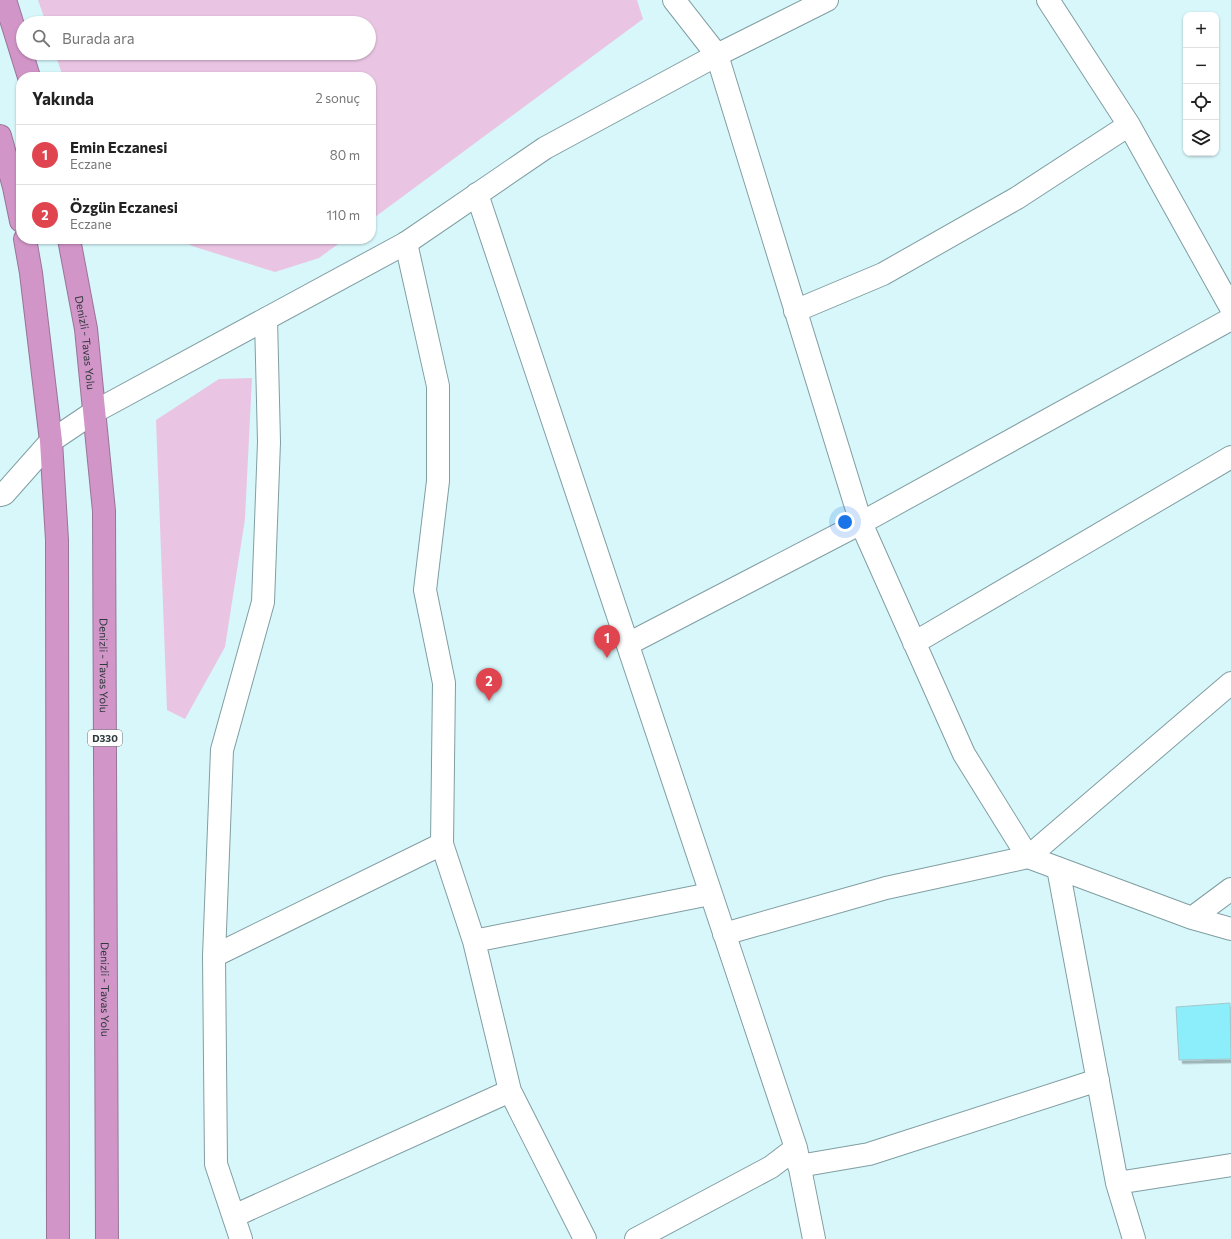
<!DOCTYPE html>
<html lang="tr">
<head>
<meta charset="utf-8">
<style>
	:root { --surface:#fff; --page:#f6f6f6; --text:#222; --muted:#767676; --line:#e0e0e0; --accent:#ad41a1 }
	body { margin:0; font-family:Commissioner,sans-serif; background:var(--page); color:var(--text) }
	.controls { position:absolute; right:12px; top:12px; display:grid; overflow:hidden; border-radius:8px; box-shadow:0 1px 3px #0004 }
	.controls button { width:36px; height:36px; display:grid; place-items:center; padding:0; border:0; border-bottom:1px solid var(--line); background:var(--surface); color:var(--text); font:20px sans-serif }
	.you { position:absolute; left:845px; top:522px; width:14px; height:14px; margin:-10px; border:3px solid #fff; border-radius:50%; background:#1a73e8; box-shadow:0 0 0 6px #1a73e833 }
	.badge { display:grid; place-items:center; width:26px; height:26px; border-radius:50%; background:var(--accent); color:#fff; font-size:13px; font-weight:700 }
	.pin { position:absolute; translate:-50% -33px; filter:drop-shadow(0 1px 2px #0008) }
	.pin::after { content:''; position:absolute; top:21px; width:14px; height:12px; background:inherit; clip-path:polygon(0 0,100% 0,50% 100%) }
	.list { margin:0; padding:0; list-style:none }
	h2 { display:flex; justify-content:space-between; align-items:center; height:52px; margin:0; padding:0 16px; font-size:17px }
	h2 small { font-size:13px; font-weight:400; color:var(--muted) }
	.list li { display:grid; grid-template-columns:26px 1fr auto; gap:12px; align-items:center; box-sizing:border-box; height:60px; padding:0 16px; border-top:1px solid var(--line) }
	.list b { display:block; font-size:15px; white-space:nowrap }
	.list p { margin:0; font-size:13px; white-space:nowrap; color:var(--muted) }
	.list em { font-size:13px; font-style:normal; color:var(--muted) }
	.icon { flex:none; width:22px; height:22px; fill:none; stroke:currentColor; stroke-width:2; stroke-linecap:round; stroke-linejoin:round }
	.map { position:relative; flex:none; width:1231px; height:1239px; overflow:hidden }
	.search { position:absolute; background:var(--surface); box-shadow:0 1px 3px #0004; left:16px; top:16px; width:360px; height:44px; display:flex; align-items:center; gap:10px; box-sizing:border-box; padding:0 14px; border-radius:22px; color:var(--muted); font-size:15px }
	.panel { position:absolute; background:var(--surface); box-shadow:0 1px 3px #0004; left:16px; top:72px; width:360px; height:172px; border-radius:16px }
	.map>svg:first-child { display:block }
	.green { fill:#eac5e3 }
	.building { fill:#8ceefb; stroke:#a7c6ca; filter:url(#shadow) }
	.lines { fill:none; stroke-linecap:round; stroke-linejoin:round }
	.street-casing { stroke:#819ea2; stroke-width:24 }
	.secondary-casing { stroke:#819ea2; stroke-width:24 }
	.highway-casing { stroke:#987597; stroke-width:24 }
	.street { stroke:#fff; stroke-width:22 }
	.secondary { stroke:#fff; stroke-width:22 }
	.highway { stroke:#d295c8; stroke-width:22 }
	.labels { text-anchor:middle; dominant-baseline:central; stroke-width:4; stroke-linejoin:round; paint-order:stroke }
	.shield { fill:#fdfdfd; stroke:#6b7475; stroke-width:1 }
	.shield-label { font-size:10px; font-weight:bold; fill:#2d393b }
	.street-label { font-size:11px; fill:#2d393b; stroke:#fdfdfd }
</style>
</head>
<body>
<div class="map">
<svg width="1231" height="1239" viewBox="0 0 1231 1239">
	<defs>
		<filter id="shadow"><feDropShadow dx="3.5" dy="3.5" stdDeviation="0" flood-color="#0004"/></filter>
	</defs>
	<rect width="100%" height="100%" fill="#d7f7fb"/>
	<path class="green" d="M38 0H637L643 19 371 220V77H63L55 53H369V23H46Z
		M181 239H345L319 258 275 272 192 246Z
		M252 378 245 519 225 647 185 719 167 710 156 420 219 379Z"/>
	<path class="building" d="M1230 1003 1231 1059 1179 1060 1176 1007Z"/>
	<g class="lines">
		<g class="street-casing">
			<path id="street" d="M674 0 717 55 861 523 964 754 1028 857 886 888 724 934
				M1048 0 1129 125 1231 308
				M477 194 796 1148 814 1239
				M795 311 883 274 1017 198 1129 125
				M0 495 4 494 51 441
				M914 643 1231 457
				M628 644 861 523 1231 319
				M1231 683 1028 857 1192 918 1231 889
				M442 844 474 941 510 1091 585 1239
				M1058 868 1117 1183 1231 1165
				M1192 918 1231 929
				M474 941 710 894
				M214 956 222 750 263 602 269 442 266 319
				M799 1166 869 1154 1098 1080
				M1117 1183 1134 1239
				M234 1216 510 1091
				M241 1239 216 1164 214 956 442 844 444 683 425 590 438 481V386L406 243
				M636 1239 771 1167 796 1148"/>
		</g>
		<g class="secondary-casing">
			<path id="secondary" d="M51 441 94 412 406 243 545 148 717 55 827 0"/>
		</g>
		<g class="highway-casing">
			<g id="highway">
				<path d="M5 0 29 77"/>
				<path d="M0 136 14 187 21 221"/>
				<path d="M25 239 31 273 51 441 57 540 58 1239"/>
				<path id="s1" d="M69 239 86 329 104 511 107 1239"/>
			</g>
		</g>
		<use href="#street" class="street"/>
		<use href="#secondary" class="secondary"/>
		<use href="#highway" class="highway"/>
	</g>
	<g class="labels">
		<rect class="shield" x="88" y="730" width="34" height="16" rx="3"/>
		<g class="shield-label">
			<text x="105" y="738">D330</text>
		</g>
		<g class="street-label">
			<text stroke="none"><textPath href="#s1" startOffset="105">Denizli - Tavas Yolu</textPath></text>
			<text stroke="none"><textPath href="#s1" startOffset="429">Denizli - Tavas Yolu</textPath></text>
			<text stroke="none"><textPath href="#s1" startOffset="753">Denizli - Tavas Yolu</textPath></text>
		</g>
	</g>
</svg>
<div class="controls">
<button>+</button>
<button>−</button>
<button><svg class="icon" aria-label="locate" viewBox="0 0 24 24"><circle cx="12" cy="12" r="6"/><path d="M12 2v4M12 18v4M2 12h4M18 12h4"/></svg></button>
<button><svg class="icon" aria-label="layers" viewBox="0 0 24 24"><path d="M12 4l9 5-9 5-9-5zM3 14l9 5 9-5"/></svg></button>
</div>
<div class="you"></div>
<div class="pin badge" style="left:607px;top:658px;background:#e0444e">1</div>
<div class="pin badge" style="left:489px;top:701px;background:#e0444e">2</div>
<div class="search"><svg class="icon" aria-label="search" viewBox="0 0 24 24"><circle cx="10" cy="10" r="6"/><path d="M15 15l6 6"/></svg>Burada ara</div>
<section class="panel">
<h2>Yakında<small>2 sonuç</small></h2>
<ul class="list">
<li><span class="badge" style="background:#e0444e">1</span><div><b>Emin Eczanesi</b><p>Eczane</p></div><em>80 m</em></li>
<li><span class="badge" style="background:#e0444e">2</span><div><b>Özgün Eczanesi</b><p>Eczane</p></div><em>110 m</em></li>
</ul>
</section>
</div>
</body>
</html>
